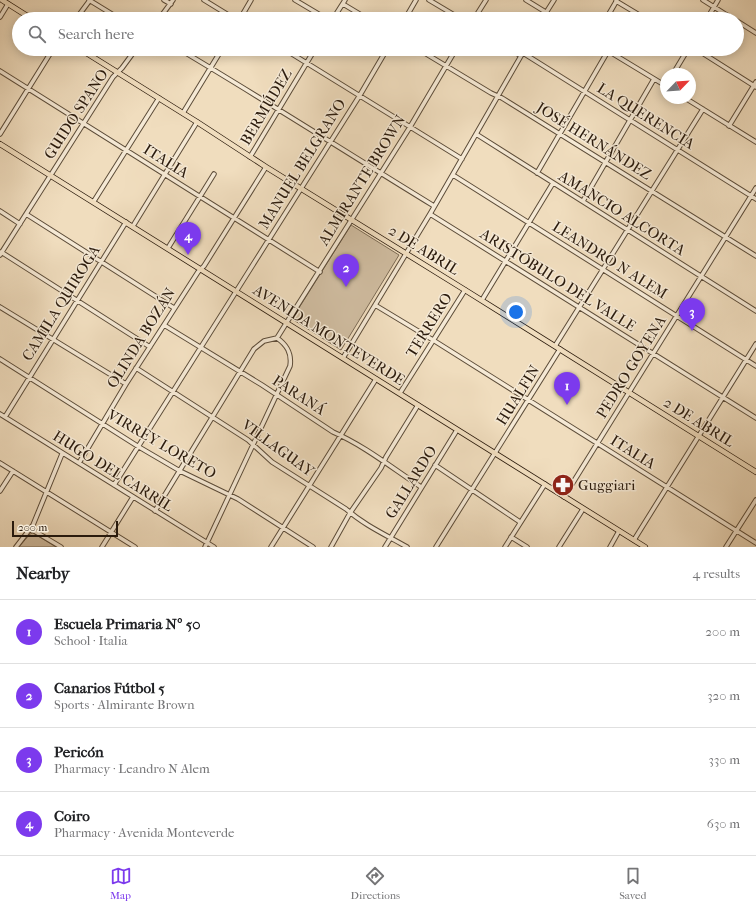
<!DOCTYPE html>
<html lang="en">
<head>
<meta charset="utf-8">
<style>
	:root { --surface:#fff; --page:#f2f2f2; --text:#202124; --muted:#757577; --line:#e0e0e0; --accent:#7c3aed }
	body { margin:0; font-family:"IM FELL French Canon",serif; background:var(--page); color:var(--text) }
	.compass { position:absolute; left:660px; top:68px; width:36px; height:36px; border-radius:50%; background:var(--surface); box-shadow:0 2px 10px #0003; rotate:65deg }
	.scale { position:absolute; left:12px; bottom:10px; width:106px; box-sizing:border-box; padding-left:4px; border:2px solid #2b1b0d; border-top:0; font-size:11px; line-height:14px; white-space:nowrap; color:#2b1b0d; -webkit-text-stroke:3px #f5e9d5; paint-order:stroke }
	.you { position:absolute; left:516px; top:312px; width:14px; height:14px; margin:-10px; border:3px solid #fff; border-radius:50%; background:#1a73e8; box-shadow:0 0 0 6px #1a73e833 }
	.badge { display:grid; place-items:center; width:26px; height:26px; border-radius:50%; background:var(--accent); color:#fff; font-size:13px; font-weight:700 }
	.pin { position:absolute; translate:-50% -33px; filter:drop-shadow(0 1px 2px #0008) }
	.pin::after { content:''; position:absolute; top:21px; width:14px; height:12px; background:inherit; clip-path:polygon(0 0,100% 0,50% 100%) }
	.list { margin:0; padding:0; list-style:none }
	h2 { display:flex; justify-content:space-between; align-items:center; height:52px; margin:0; padding:0 16px; font-size:17px }
	h2 small { font-size:13px; font-weight:400; color:var(--muted) }
	.list li { display:grid; grid-template-columns:26px 1fr auto; gap:12px; align-items:center; box-sizing:border-box; height:64px; padding:0 16px; border-top:1px solid var(--line) }
	.list b { display:block; font-size:15px; white-space:nowrap }
	.list p { margin:0; font-size:13px; white-space:nowrap; color:var(--muted) }
	.list em { font-size:13px; font-style:normal; color:var(--muted) }
	.icon { flex:none; width:22px; height:22px; fill:none; stroke:currentColor; stroke-width:2; stroke-linecap:round; stroke-linejoin:round }
	.map { position:relative; flex:none; width:756px; height:547px; overflow:hidden }
	.search { position:absolute; background:var(--surface); box-shadow:0 2px 10px #0003; left:12px; right:12px; top:12px; height:44px; display:flex; align-items:center; gap:10px; box-sizing:border-box; padding:0 14px; border-radius:22px; color:var(--muted); font-size:15px }
	.sheet { height:308px; background:var(--surface) }
	nav { display:flex; justify-content:space-around; align-items:center; box-sizing:border-box; height:56px; border-top:1px solid var(--line); background:var(--surface); font-size:11px; color:var(--muted) }
	nav a { display:grid; justify-items:center; gap:2px }
	nav .on { color:var(--accent) }
	.map>svg:first-child { display:block }
	.green { fill:#cfbca0; stroke:#7d6c56 }
	.lines { fill:none; stroke-linecap:round; stroke-linejoin:round }
	.minor-casing { stroke:#5c4c39; stroke-width:5.5 }
	.major-casing { stroke:#2b1b0d; stroke-width:6 }
	.minor { stroke:#f5e9d5; stroke-width:3.5 }
	.major { stroke:#f0ddbe; stroke-width:4.5 }
	.labels { text-anchor:middle; dominant-baseline:central; stroke-width:3; stroke-linejoin:round; paint-order:stroke }
	.street-label { font-size:15px; fill:#2b1b0d; stroke:#f5e9d5 }
	.poi-label { font-size:15px; fill:#2b1b0d; stroke:#f5e9d5; text-anchor:start }
</style>
</head>
<body>
<div class="map">
<svg width="756" height="547" viewBox="0 0 756 547">
	<rect width="100%" height="100%" fill="#f0ddbe"/>
	<filter id="stains"><feTurbulence type="fractalNoise" baseFrequency=".005" numOctaves="4"/><feColorMatrix values="0 0 0 0 .2 0 0 0 0 .09 0 0 0 0 .02 0 0 0 .5 -.17"/></filter>
	<radialGradient id="worn" r=".72"><stop offset=".6" stop-color="#630" stop-opacity="0"/><stop offset="1" stop-color="#630" stop-opacity=".3"/></radialGradient>
	<path class="green" d="M351 225 399 255 341 350 292 319Z
		M33 533 56 547H19L30 534Z"/>
	<g class="lines">
		<g class="minor-casing">
			<path id="minor" d="M89 0 120 19
				M164 0 171 4
				M204 0 235 19
				M295 0 327 19
				M429 0 461 19
				M526 0 557 19
				M703 0 733 19
				M616 1 646 19
				M343 4 368 19
				M0 17 8 4
				M76 19 90 0
				M159 19 173 0
				M240 19 251 0
				M333 19 345 0
				M405 19 416 0
				M474 19 486 0
				M542 19 554 0
				M606 19 617 0
				M707 19 718 0
				M737 21 756 33
				M179 49C265 100 349 154 434 206
				M284 49 462 159
				M418 49 491 93 502 98 756 256
				M510 49 521 56
				M605 49 666 86
				M696 49 756 87
				M523 53 756 199
				M0 71 320 272
				M673 74 688 49
				M685 98 756 142
				M183 113 222 49
				M729 126 756 82
				M0 134 53 49
				M476 134 756 311
				M250 157 315 49
				M537 173 608 51
				M453 175 756 366
				M94 201 159 98
				M583 201 654 79
				M0 211 20 224
				M26 214 174 308
				M430 214 756 418
				M133 226 197 122
				M168 248 214 174
				M1 252 150 347
				M0 255 113 77 122 68 136 49
				M482 300 553 183
				M375 305 433 340 756 543
				M0 307 126 384
				M164 325 262 385 333 432C365 446 392 468 421 487
				M555 346 703 109
				M343 358 430 214 525 49
				M0 359 139 447 180 471 238 499 313 547
				M136 368 248 440 272 462 346 509C364 525 386 535 407 547
				M400 393 465 290
				M0 414 214 547
				M5 417 126 222
				M0 463 135 547
				M79 463 126 384 198 272 204 266 266 167
				M435 465 520 522
				M114 485 360 95 387 49
				M0 491 13 471
				M564 497 756 188
				M155 511 254 349 264 341 277 338 287 322 410 127 456 49
				M31 529 61 547
				M511 537 527 547
				M634 540 756 344
				M16 547 33 525 62 454
				M102 547 133 497
				M205 547 290 366C292 353 287 345 277 338
				M271 547 376 379
				M331 547 350 513 381 468 386 457 418 405
				M385 547 457 430
				M436 547 560 349
				M505 547 545 484
				M559 547 583 509
				M610 547 619 531
				M726 547 756 500"/>
		</g>
		<g class="major-casing">
			<path id="major" d="M2 0 32 19
				M80 49 197 122 266 167 465 290 756 472
				M0 144 645 547"/>
		</g>
		<use href="#minor" class="minor"/>
		<use href="#major" class="major"/>
	</g>
	<defs>
		<g id="pharmacy-disc" transform="scale(1.15)"><circle r="9.5" fill="#8f2418" stroke="#f5e9d5"/><path d="M-2-6h4v4h4v4h-4v4h-4v-4h-4v-4h4Z" fill="#fff"/></g>
	</defs>
	<g fill-rule="evenodd">
		<use href="#pharmacy-disc" x="563" y="485"/>
	</g>
	<g class="labels">
		<g class="street-label">
			<text transform="translate(266 107) rotate(-59)">BERMÚDEZ</text>
			<text transform="translate(76 114) rotate(-57)">GUIDO SPANO</text>
			<text transform="translate(646 116) rotate(32)">LA QUERENCIA</text>
			<text transform="translate(594 141) rotate(32)">JOSÉ HERNÁNDEZ</text>
			<text transform="translate(166 161) rotate(32)">ITALIA</text>
			<text transform="translate(302 164) rotate(-58)">MANUEL BELGRANO</text>
			<text transform="translate(362 180) rotate(-58)">ALMIRANTE BROWN</text>
			<text transform="translate(622 213) rotate(32)">AMANCIO ALCORTA</text>
			<text transform="translate(424 250) rotate(32)">2 DE ABRIL</text>
			<text transform="translate(610 260) rotate(32)">LEANDRO N ALEM</text>
			<text transform="translate(558 280) rotate(32)">ARISTÓBULO DEL VALLE</text>
			<text transform="translate(61 303) rotate(-58)">CAMILA QUIROGA</text>
			<text transform="translate(429 325) rotate(-58)">TERRERO</text>
			<text transform="translate(329 335) rotate(32)">AVENIDA MONTEVERDE</text>
			<text transform="translate(141 338) rotate(-58)">OLINDA BOZÁN</text>
			<text transform="translate(631 367) rotate(-58)">PEDRO GOYENA</text>
			<text transform="translate(299 395) rotate(33)">PARANÁ</text>
			<text transform="translate(518 395) rotate(-58)">HUALFIN</text>
			<text transform="translate(699 422) rotate(32)">2 DE ABRIL</text>
			<text transform="translate(162 444) rotate(30)">VIRREY LORETO</text>
			<text transform="translate(278 448) rotate(36)">VILLAGUAY</text>
			<text transform="translate(633 452) rotate(32)">ITALIA</text>
			<text transform="translate(113 471) rotate(32)">HUGO DEL CARRIL</text>
			<text transform="translate(411 482) rotate(-58)">GALLARDO</text>
		</g>
		<g class="poi-label">
			<text x="578" y="485">Guggiari</text>
		</g>
	</g>
	<rect width="100%" height="100%" filter="url(#stains)"/>
	<rect width="100%" height="100%" fill="url(#worn)"/>
</svg>
<svg class="compass" viewBox="-18 -18 36 36"><path d="M0-13l5 13h-10z" fill="#e53935"/><path d="M0 13l5-13h-10z" fill="#757577"/></svg>
<div class="scale">200 m</div>
<div class="you"></div>
<div class="pin badge" style="left:567px;top:405px">1</div>
<div class="pin badge" style="left:346px;top:287px">2</div>
<div class="pin badge" style="left:692px;top:331px">3</div>
<div class="pin badge" style="left:188px;top:255px">4</div>
<div class="search"><svg class="icon" aria-label="search" viewBox="0 0 24 24"><circle cx="10" cy="10" r="6"/><path d="M15 15l6 6"/></svg>Search here</div>
</div>
<section class="sheet">
<h2>Nearby<small>4 results</small></h2>
<ul class="list">
<li><span class="badge">1</span><div><b>Escuela Primaria Nº 50</b><p>School · Italia</p></div><em>200 m</em></li>
<li><span class="badge">2</span><div><b>Canarios Fútbol 5</b><p>Sports · Almirante Brown</p></div><em>320 m</em></li>
<li><span class="badge">3</span><div><b>Pericón</b><p>Pharmacy · Leandro N Alem</p></div><em>330 m</em></li>
<li><span class="badge">4</span><div><b>Coiro</b><p>Pharmacy · Avenida Monteverde</p></div><em>630 m</em></li>
</ul>
</section>
<nav>
<a class="on"><svg class="icon" aria-label="map" viewBox="0 0 24 24"><path d="M3 6l6-2 6 2 6-2v14l-6 2-6-2-6 2zM9 4v14M15 6v14"/></svg>Map</a>
<a><svg class="icon" aria-label="directions" viewBox="0 0 24 24"><path d="M12 3l9 9-9 9-9-9zM9 14v-3h6M13 9l2 2-2 2"/></svg>Directions</a>
<a><svg class="icon" aria-label="saved" viewBox="0 0 24 24"><path d="M7 4h10v16l-5-4-5 4z"/></svg>Saved</a>
</nav>
</body>
</html>
